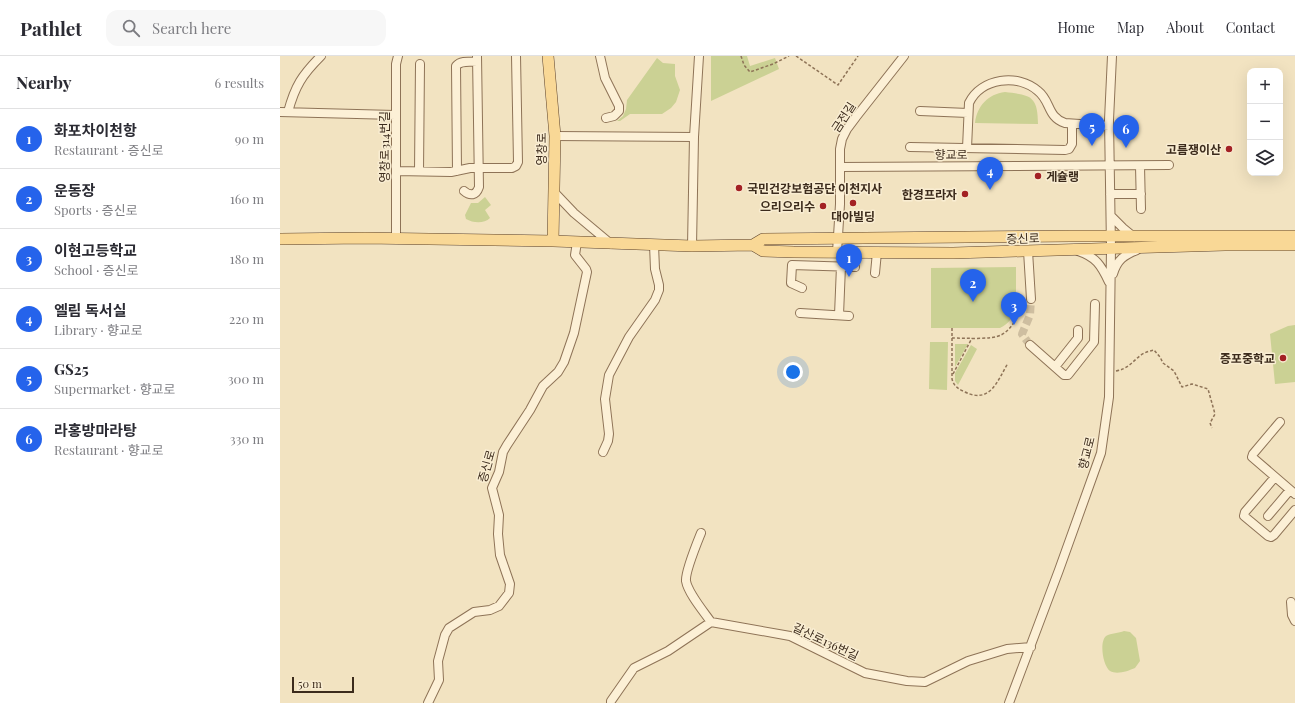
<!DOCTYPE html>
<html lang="en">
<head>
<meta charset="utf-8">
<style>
	:root { --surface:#fff; --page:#f7f7f7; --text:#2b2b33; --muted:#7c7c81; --line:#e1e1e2; --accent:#2563eb }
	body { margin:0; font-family:"Playfair Display","Noto Sans KR",serif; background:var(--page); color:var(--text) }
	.controls { position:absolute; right:12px; top:12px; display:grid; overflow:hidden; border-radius:8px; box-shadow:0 4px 16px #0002 }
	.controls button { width:36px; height:36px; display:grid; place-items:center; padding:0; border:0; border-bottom:1px solid var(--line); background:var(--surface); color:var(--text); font:20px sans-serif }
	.scale { position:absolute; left:12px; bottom:10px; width:62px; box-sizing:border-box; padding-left:4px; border:2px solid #3c2b1c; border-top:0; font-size:11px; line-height:14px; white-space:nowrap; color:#3c2b1c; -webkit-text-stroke:3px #f9edd2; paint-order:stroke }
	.you { position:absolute; left:513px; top:316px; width:14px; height:14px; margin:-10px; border:3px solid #fff; border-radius:50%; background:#1a73e8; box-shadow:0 0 0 6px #1a73e833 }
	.badge { display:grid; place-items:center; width:26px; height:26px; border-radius:50%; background:var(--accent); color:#fff; font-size:13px; font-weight:700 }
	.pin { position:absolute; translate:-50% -33px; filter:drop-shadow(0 1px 2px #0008) }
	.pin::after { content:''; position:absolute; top:21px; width:14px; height:12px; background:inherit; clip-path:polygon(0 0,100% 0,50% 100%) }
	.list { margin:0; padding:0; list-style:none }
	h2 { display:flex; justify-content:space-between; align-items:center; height:52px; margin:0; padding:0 16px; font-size:17px }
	h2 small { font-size:13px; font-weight:400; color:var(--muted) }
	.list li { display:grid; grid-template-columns:26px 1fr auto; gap:12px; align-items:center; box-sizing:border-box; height:60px; padding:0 16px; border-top:1px solid var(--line) }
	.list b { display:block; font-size:15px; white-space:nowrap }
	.list p { margin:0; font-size:13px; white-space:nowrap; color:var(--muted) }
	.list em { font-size:13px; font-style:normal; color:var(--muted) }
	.icon { flex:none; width:22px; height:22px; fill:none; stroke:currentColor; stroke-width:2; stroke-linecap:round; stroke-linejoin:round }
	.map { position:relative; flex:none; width:1015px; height:647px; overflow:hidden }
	header { display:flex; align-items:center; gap:24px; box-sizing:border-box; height:56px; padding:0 20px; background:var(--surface); border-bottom:1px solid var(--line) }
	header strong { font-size:19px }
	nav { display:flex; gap:22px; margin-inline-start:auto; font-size:14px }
	.search { width:280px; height:36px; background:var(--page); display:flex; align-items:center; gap:10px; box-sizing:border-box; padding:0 14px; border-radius:12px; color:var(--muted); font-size:15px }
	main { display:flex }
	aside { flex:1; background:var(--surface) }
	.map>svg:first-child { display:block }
	.green { fill:#cbd194 }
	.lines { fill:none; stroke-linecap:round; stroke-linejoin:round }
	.minor-tunnel { stroke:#cebea0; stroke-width:8; stroke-dasharray:8 4; stroke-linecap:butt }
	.minor-casing { stroke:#8e7357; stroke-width:10 }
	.major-casing { stroke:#5b412b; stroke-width:12 }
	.path { stroke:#8e7357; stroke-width:1.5; stroke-dasharray:3 2; stroke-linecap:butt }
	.minor { stroke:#fcf0d6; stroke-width:8 }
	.major { stroke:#f9d896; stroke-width:11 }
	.poi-dot { fill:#a32124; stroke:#f9edd2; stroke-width:1.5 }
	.labels { text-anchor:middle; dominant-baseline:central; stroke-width:3; stroke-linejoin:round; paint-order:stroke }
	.street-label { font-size:12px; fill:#3c2b1c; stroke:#f9edd2 }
	.poi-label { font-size:12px; font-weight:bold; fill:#3c2b1c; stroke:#f9edd2; text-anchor:end }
</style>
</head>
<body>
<header>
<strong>Pathlet</strong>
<div class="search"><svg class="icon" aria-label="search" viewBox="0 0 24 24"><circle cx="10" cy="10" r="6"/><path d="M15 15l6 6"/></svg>Search here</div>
<nav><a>Home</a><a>Map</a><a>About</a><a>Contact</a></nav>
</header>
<main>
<aside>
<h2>Nearby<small>6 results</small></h2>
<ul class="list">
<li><span class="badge">1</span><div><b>화포차이천항</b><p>Restaurant · 증신로</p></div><em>90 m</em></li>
<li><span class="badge">2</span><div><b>운동장</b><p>Sports · 증신로</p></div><em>160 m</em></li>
<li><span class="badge">3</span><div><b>이현고등학교</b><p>School · 증신로</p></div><em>180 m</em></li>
<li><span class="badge">4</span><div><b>엘림 독서실</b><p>Library · 향교로</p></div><em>220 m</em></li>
<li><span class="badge">5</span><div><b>GS25</b><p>Supermarket · 향교로</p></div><em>300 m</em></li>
<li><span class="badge">6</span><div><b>라홍방마라탕</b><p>Restaurant · 향교로</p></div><em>330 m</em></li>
</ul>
</aside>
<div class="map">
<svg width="1015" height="647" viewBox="0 0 1015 647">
	<rect width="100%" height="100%" fill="#f2e3c1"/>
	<path class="green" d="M431 0H467L470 10 495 2 499 13 431 45Z
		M377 2 383 7 395 8V20L400 34 396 46 391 52 382 58H350L340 65H337L343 60 346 53 347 44Z
		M725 36C750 39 758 39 758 68L695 67C697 50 708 38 725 36Z
		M205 141 211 149 205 154 210 162C204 168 193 167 186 163L185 159 191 147H198Z
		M736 211V251C734 260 729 268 720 272H651V212Z
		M1015 269V326L995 328 990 278 1008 270Z
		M650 286H668L667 334 649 333Z
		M675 288H688L675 311Z
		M691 289 697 293 678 329 675 325V317Z
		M844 575 850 576 856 582 860 605 855 612C848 615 837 619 830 615 823 610 819 586 826 580 831 577 839 577 844 575Z"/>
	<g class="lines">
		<path class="minor-tunnel" d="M750 289 742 278 750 259 751 243"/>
		<g class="minor-casing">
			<path id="minor" d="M320 0 325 22 339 50V55L334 60 326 62
				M640 55 688 57
				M0 56 115 59
				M8 56C15 30 22 19 41 0
				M275 80 414 81
				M630 91 785 94 789 93 792 88V68
				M687 92 689 47C701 22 738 17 758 35 771 45 767 61 785 67L829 70
				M860 110 861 153
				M560 111 889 109
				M116 115 171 116 190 112H232L236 110 238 106 236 0
				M139 115 140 8
				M177 115 176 10C181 4 190 6 197 6
				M184 135C190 140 196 140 199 131L197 0
				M274 136 294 157 331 188
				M830 138H861
				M831 160 843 172 854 181
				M116 183V8L118 0
				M412 190 414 81 419 0
				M748 195 751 243
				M798 195C816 201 821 209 829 226
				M557 196 560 148V93L562 83 567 73 576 61 624 0
				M595 217 597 196
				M833 218C837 204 844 199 857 194
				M522 232 511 227 512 209 575 211
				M520 257 569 260
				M559 259 561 210
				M750 289 784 319H788L814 286 815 248
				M775 311 798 282V274
				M1000 366 973 398 972 401 1015 438
				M323 396 328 385 329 378 325 343 329 319 349 281 375 244 379 234V229L375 213 374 189
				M995 421 965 456 964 460 988 480 991 481 994 479 1015 454
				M988 460 1010 434
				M421 477C417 487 405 516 406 525 408 537 424 556 431 566
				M1011 546 1012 559 1015 565
				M148 647 159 624 158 605 165 579 169 572 194 556 210 554 219 550 229 537 230 528 220 499 218 478 219 459 212 432 219 416 223 396 227 389 250 354 263 330 278 316 284 306 294 277 307 216 306 213 295 199 297 186
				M331 647V645L354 612 388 595 431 566 510 580 585 617 627 625 645 626 688 605 727 593 751 591
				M729 647 779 514 821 397 829 341 831 192 829 64 832 0"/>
		</g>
		<g class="major-casing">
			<path id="major" d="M268 0 275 80 273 185
				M0 183 85 182 273 185 412 190 473 189 483 183 791 180H1015
				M473 189 483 195 514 196 673 197 945 189H1015"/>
		</g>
		<path class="path" d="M461 0 464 9 470 16 493 8 509 0
			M516 0 558 29 578 0
			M736 242 742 241
			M672 272V323C674 331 679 333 685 336 710 348 717 326 728 307
			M672 282C684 282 712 284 721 279 732 274 740 257 743 246
			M836 315C848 313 853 305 861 299 865 296 870 295 874 294L880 301 883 307 894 315 902 331 912 328 928 333 935 358 930 367 932 372
			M673 318 692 282"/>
		<use href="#minor" class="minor"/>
		<use href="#major" class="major"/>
	</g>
	<g class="poi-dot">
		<circle cx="949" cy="93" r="4"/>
		<circle cx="758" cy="120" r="4"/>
		<circle cx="459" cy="132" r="4"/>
		<circle cx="685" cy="138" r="4"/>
		<circle cx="573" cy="147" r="4"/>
		<circle cx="543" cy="150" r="4"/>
		<circle cx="1003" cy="302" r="4"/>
	</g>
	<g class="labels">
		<g class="street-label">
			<text transform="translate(563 61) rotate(-57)">금전길</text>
			<text transform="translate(104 91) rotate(-90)">영창로314번길</text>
			<text transform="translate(261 93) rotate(-90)">영창로</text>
			<text x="671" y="98">향교로</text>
			<text transform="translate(743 182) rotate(-2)">증신로</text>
			<text transform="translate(806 397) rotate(-76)">향교로</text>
			<text transform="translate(206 410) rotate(-74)">증신로</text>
			<text transform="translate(546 585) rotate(25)">갈산로136번길</text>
		</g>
		<g class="poi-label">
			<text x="941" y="93">고름쟁이산</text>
			<text x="766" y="120" text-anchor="start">게슐랭</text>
			<text x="467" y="132" text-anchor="start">국민건강보험공단 이천지사</text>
			<text x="677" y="138">한경프라자</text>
			<text x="535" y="150">으리으리수</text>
			<text x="573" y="160" text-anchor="middle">대아빌딩</text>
			<text x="995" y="302">증포중학교</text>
		</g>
	</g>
</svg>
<div class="controls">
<button>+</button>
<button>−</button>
<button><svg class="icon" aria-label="layers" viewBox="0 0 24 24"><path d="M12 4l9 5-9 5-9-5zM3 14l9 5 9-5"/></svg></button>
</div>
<div class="scale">50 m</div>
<div class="you"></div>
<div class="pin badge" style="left:569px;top:221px">1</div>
<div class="pin badge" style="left:693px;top:246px">2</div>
<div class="pin badge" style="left:734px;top:269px">3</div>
<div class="pin badge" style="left:710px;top:134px">4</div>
<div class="pin badge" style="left:812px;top:90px">5</div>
<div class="pin badge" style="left:846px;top:92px">6</div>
</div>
</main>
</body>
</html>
